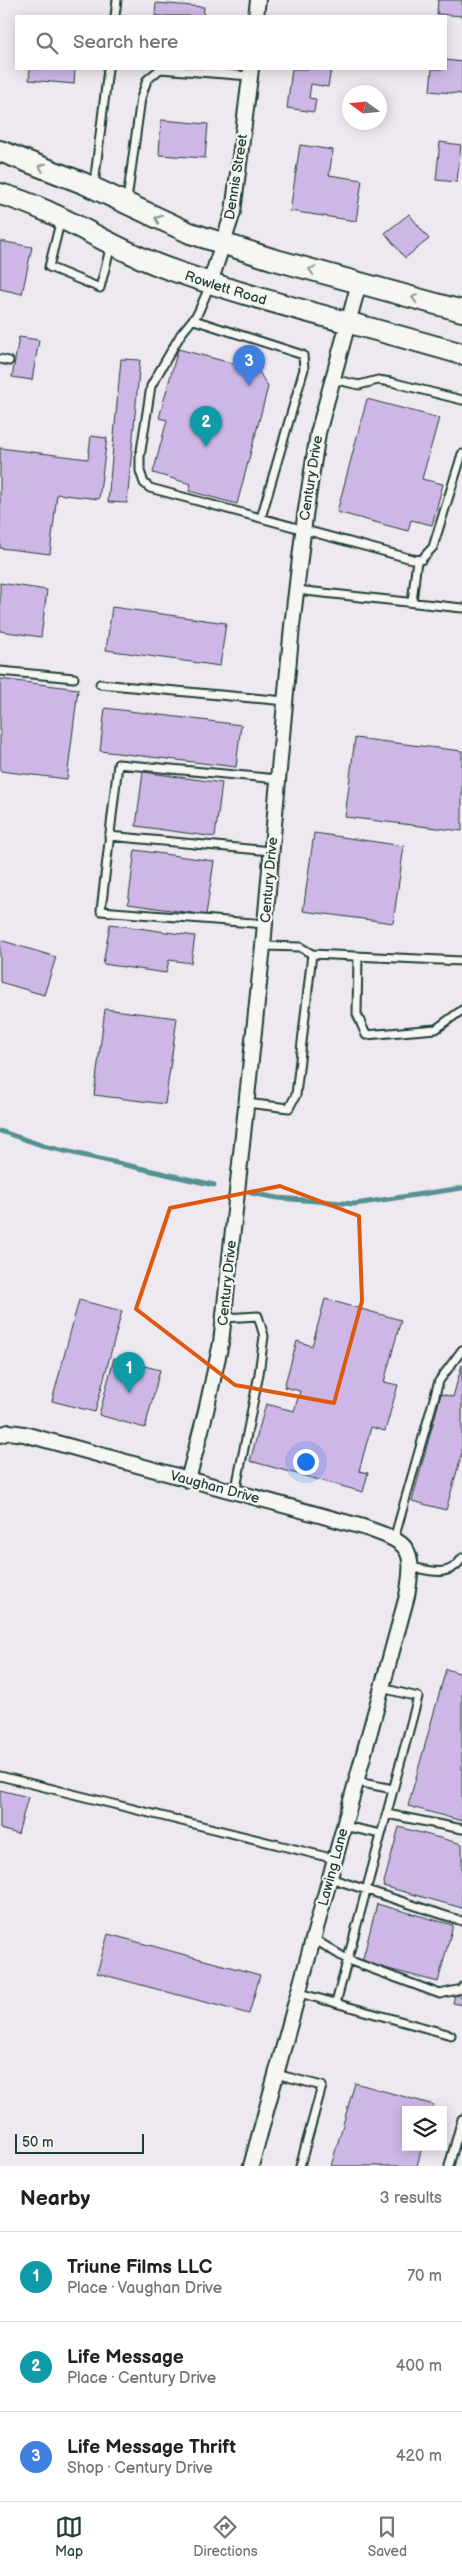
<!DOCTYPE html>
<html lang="en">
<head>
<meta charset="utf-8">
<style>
	:root { --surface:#fff; --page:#f6f6f6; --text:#202124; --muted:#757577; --line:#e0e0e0; --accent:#1f3d34 }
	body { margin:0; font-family:"Balsamiq Sans",sans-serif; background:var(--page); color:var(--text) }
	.controls { position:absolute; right:15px; bottom:15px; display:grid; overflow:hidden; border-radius:0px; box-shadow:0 2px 12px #0003 }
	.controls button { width:45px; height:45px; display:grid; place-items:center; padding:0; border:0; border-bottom:1px solid var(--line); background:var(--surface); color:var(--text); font:25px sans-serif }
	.compass { position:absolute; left:342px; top:85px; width:45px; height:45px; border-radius:50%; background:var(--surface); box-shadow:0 2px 12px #0003; rotate:285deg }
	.scale { position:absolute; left:15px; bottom:12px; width:129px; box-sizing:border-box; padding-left:5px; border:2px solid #1f3d34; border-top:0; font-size:14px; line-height:18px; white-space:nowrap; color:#1f3d34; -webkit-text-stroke:4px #f6f6f2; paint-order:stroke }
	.you { position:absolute; left:305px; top:1461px; width:18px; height:18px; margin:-12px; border:4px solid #fff; border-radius:50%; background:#1a73e8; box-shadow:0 0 0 8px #1a73e833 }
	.badge { display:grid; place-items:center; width:32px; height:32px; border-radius:50%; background:var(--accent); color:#fff; font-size:16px; font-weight:700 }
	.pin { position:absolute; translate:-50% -41px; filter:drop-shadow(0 1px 2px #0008) }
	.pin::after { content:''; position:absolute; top:26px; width:18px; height:15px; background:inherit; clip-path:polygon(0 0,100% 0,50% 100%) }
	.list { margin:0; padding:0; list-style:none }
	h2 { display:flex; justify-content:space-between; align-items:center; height:65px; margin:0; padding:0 20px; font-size:21px }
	h2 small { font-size:16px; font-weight:400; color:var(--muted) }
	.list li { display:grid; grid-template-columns:32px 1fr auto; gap:15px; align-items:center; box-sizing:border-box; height:90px; padding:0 20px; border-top:1px solid var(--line) }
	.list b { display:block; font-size:19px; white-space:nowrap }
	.list p { margin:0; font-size:16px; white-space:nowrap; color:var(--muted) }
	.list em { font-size:16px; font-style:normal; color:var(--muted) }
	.icon { flex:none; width:28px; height:28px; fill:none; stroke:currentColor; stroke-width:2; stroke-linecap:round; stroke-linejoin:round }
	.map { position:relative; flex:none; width:462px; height:2166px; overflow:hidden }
	.search { position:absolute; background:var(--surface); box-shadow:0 2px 12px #0003; left:15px; right:15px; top:15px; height:55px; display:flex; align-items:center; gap:12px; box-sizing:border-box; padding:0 18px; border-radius:0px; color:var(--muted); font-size:19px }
	.sheet { height:335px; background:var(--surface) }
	nav { display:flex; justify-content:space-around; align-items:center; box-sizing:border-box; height:70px; border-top:1px solid var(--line); background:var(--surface); font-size:14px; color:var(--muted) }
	nav a { display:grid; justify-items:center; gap:2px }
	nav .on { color:var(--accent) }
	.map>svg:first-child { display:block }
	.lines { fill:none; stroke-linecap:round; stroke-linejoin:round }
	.stream { stroke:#549092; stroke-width:5 }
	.building { fill:#ceb7e6; stroke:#1f3d34 }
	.service-casing { stroke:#1f3d34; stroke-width:11 }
	.minor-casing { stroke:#1f3d34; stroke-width:18 }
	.secondary-casing { stroke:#1f3d34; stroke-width:24 }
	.service { stroke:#f6f6f2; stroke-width:7 }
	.minor { stroke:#f6f6f2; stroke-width:14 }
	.secondary { stroke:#f6f6f2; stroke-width:20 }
	.oneway { stroke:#8a9a93 }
	.marked { fill:none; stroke:#de580e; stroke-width:4; stroke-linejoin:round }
	.labels { text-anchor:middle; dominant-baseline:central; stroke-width:4.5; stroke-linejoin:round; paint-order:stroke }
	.street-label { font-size:14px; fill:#1f3d34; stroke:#f6f6f2 }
</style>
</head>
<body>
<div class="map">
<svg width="462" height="2166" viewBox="0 0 462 2166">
	<rect width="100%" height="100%" fill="#eee9f0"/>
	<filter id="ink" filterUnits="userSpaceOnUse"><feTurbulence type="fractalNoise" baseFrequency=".02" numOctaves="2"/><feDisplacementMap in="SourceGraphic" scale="10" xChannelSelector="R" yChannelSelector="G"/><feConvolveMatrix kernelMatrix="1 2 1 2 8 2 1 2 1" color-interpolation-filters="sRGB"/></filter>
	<g filter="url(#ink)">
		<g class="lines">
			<path class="stream" d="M0 1131 47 1147 214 1185
				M251 1193 278 1198 355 1204 462 1188"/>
		</g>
		<path class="building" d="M438 0H462V16L437 14Z
			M156 3 204 7 203 16H155Z
			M446 60 462 62V94L430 91 432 69H446Z
			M30 69H75L74 84 29 80Z
			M292 69H331L328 87 311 84 309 98 316 99 314 112 287 108Z
			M161 120 208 124 205 158 159 155Z
			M440 142 461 145 457 182 436 180Z
			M300 145 333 150 329 175 362 180 356 221 290 211Z
			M409 214 429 239 405 258 385 233Z
			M0 241 32 247 22 294 0 289Z
			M19 337 39 340 32 380 12 377Z
			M178 349 258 370 268 387 237 504 189 491 191 484 153 473 167 420 159 418Z
			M121 359 140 360 127 503 108 502Z
			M367 399 439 418 422 479 443 484 432 525 411 520 408 531 337 512Z
			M91 436 107 438 99 499 57 494 50 554 0 548V448L88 459Z
			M0 583 47 590 41 637 0 631Z
			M112 607 226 623 220 666 106 650Z
			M0 679 78 689 67 779 0 771Z
			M105 708 241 725 236 767 100 751Z
			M355 738 462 751V831L345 817Z
			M143 772 222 783 215 837 136 826Z
			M314 833 404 846 393 923 303 911Z
			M135 850 214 861 206 915 128 904Z
			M110 924 195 936 191 963 169 960 166 973 103 964Z
			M0 940 56 957 44 995 0 982Z
			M105 1009 177 1018 165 1104 94 1095Z
			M325 1299 401 1320 384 1382 398 1385 385 1431 371 1427 359 1471 368 1473 363 1492 250 1461 266 1404 294 1411 300 1391 284 1387 297 1341 312 1346Z
			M79 1300 122 1311 95 1412 52 1401Z
			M114 1358 160 1370 145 1428 99 1415Z
			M462 1365V1453L446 1510 412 1501 441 1394 453 1397Z
			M446 1669 462 1674V1821L408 1806Z
			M0 1790 28 1797 18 1834 0 1829Z
			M399 1827 462 1844V1908L383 1886Z
			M377 1904 453 1925 438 1982 362 1962Z
			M108 1934 260 1975 249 2014 97 1973Z
			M455 1995 462 1997V2005L453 2003Z
			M355 2083 434 2105 432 2110H406V2147H422L417 2166H331Z"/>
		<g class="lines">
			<g class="service-casing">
				<path id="service" d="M115 16 117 0
					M94 185 108 69
					M127 200 141 98 147 80 160 69 250 76
					M61 219 49 267 100 288 111 245
					M210 285 198 313 181 334 151 386 140 457V471L144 483 150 488 412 559 421 560 433 547 462 454
					M194 320 303 355 304 369 261 518
					M0 359 9 361
					M332 379 359 385 378 380 391 382 462 400
					M296 590 462 608
					M412 602 417 560
					M0 671 74 678
					M100 684 285 701
					M109 836 271 851
					M265 924 101 911 118 764 278 779
					M312 954 462 961
					M358 956 357 1014 366 1035 436 1029 462 1010
					M246 1103 289 1108 296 1095 312 954 300 947 263 946
					M224 1318 258 1316 264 1336 259 1374 235 1493
					M394 1539 439 1381 462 1350
					M412 1567C431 1571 450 1578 462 1558
					M0 1776 335 1859
					M357 1782 393 1789
					M387 1814 462 1829
					M344 1826 381 1834
					M330 1878 462 1921
					M314 1939 348 1960 440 1994 461 1989 462 1987
					M299 1993 451 2035
					M336 2003 418 1697 382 1688
					M276 2074 322 2086 300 2166
					M449 2166 462 2119"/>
			</g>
			<g class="minor-casing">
				<path id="minor" d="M256 16 258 0
					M210 283 233 212 251 69
					M0 1435 9 1432 24 1434 363 1527C409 1543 416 1546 407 1596L251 2166
					M188 1480 206 1411 221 1343 263 946 292 626 305 516 318 433 359 283"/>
			</g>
			<g class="secondary-casing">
				<g id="secondary">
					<path d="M0 151 83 183 190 233 272 259 462 311"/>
					<path id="s1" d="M0 194C59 210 109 248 166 268 263 303 364 325 462 354"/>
				</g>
			</g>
			<use href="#service" class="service"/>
			<use href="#minor" class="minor"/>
			<use href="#secondary" class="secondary"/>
		</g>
		<defs><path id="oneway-chevron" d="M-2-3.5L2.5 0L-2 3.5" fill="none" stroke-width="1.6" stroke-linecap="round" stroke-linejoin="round" transform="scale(1.25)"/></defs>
		<g class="oneway">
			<use href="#oneway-chevron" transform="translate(42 167) rotate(-159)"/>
			<use href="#oneway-chevron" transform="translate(158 219) rotate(-156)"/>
			<use href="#oneway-chevron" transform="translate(312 270) rotate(-165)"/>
			<use href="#oneway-chevron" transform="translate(415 298) rotate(-165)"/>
		</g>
	</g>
	<path class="marked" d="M280 1186 359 1216 362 1301 334 1403 235 1385 136 1309 170 1208Z"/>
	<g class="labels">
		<g class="street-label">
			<text transform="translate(236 177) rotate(-81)">Dennis Street</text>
			<text stroke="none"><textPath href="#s1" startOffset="245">Rowlett Road</textPath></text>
			<text transform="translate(311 478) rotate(-81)">Century Drive</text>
			<text transform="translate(269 880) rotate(-85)">Century Drive</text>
			<text transform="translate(227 1283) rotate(-84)">Century Drive</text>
			<text transform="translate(215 1487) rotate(15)">Vaughan Drive</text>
			<text transform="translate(333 1867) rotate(-75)">Lawing Lane</text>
		</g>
	</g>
</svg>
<div class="controls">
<button><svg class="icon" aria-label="layers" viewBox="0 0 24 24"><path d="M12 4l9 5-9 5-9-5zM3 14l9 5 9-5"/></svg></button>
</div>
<svg class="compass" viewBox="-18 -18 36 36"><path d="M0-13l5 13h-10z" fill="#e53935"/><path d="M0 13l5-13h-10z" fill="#757577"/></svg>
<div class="scale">50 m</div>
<div class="you"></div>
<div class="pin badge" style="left:129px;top:1393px;background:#0f9aa8">1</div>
<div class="pin badge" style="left:206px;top:447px;background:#0f9aa8">2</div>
<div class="pin badge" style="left:249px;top:386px;background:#3f7fe0">3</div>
<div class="search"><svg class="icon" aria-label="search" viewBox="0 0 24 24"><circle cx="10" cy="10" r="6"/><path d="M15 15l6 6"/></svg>Search here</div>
</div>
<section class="sheet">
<h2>Nearby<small>3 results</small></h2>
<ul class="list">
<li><span class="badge" style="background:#0f9aa8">1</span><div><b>Triune Films LLC</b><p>Place · Vaughan Drive</p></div><em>70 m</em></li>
<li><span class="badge" style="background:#0f9aa8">2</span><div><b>Life Message</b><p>Place · Century Drive</p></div><em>400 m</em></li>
<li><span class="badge" style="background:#3f7fe0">3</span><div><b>Life Message Thrift</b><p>Shop · Century Drive</p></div><em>420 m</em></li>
</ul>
</section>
<nav>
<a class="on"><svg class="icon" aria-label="map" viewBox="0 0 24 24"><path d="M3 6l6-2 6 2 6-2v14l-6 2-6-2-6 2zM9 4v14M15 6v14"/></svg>Map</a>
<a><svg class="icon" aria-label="directions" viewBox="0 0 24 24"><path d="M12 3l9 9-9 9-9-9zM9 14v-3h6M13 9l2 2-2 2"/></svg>Directions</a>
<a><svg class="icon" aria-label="saved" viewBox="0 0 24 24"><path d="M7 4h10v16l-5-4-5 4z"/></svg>Saved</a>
</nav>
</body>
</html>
